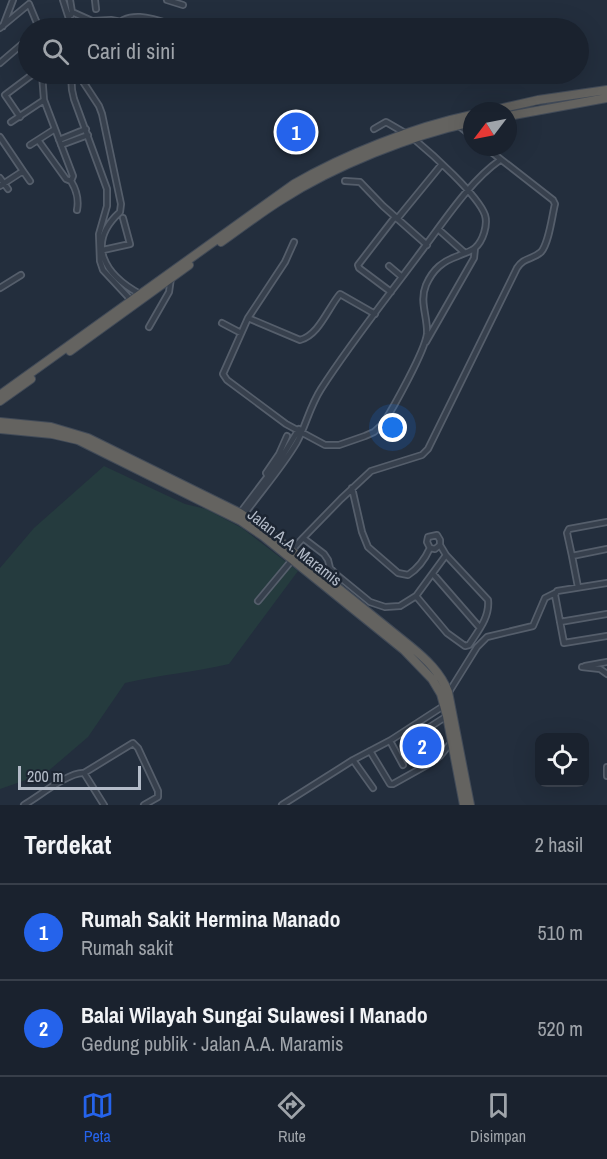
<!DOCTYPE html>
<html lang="id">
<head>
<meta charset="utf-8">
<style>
	:root { --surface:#1a222e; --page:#272f3a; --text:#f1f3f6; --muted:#9fa4aa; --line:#383f4a; --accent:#2563eb }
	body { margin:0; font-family:"Archivo Narrow",sans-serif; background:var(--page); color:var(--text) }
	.controls { position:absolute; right:18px; bottom:18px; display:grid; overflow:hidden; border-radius:12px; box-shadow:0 6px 24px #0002 }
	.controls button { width:54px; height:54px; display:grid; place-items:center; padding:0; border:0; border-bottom:2px solid var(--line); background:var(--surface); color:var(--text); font:30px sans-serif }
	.compass { position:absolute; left:463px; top:102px; width:54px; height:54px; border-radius:50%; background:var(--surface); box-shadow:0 6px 24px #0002; rotate:238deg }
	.scale { position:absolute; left:18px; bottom:15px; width:123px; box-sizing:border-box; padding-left:6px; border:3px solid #b3bbc8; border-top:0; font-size:16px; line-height:21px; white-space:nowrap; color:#b3bbc8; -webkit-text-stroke:4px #1c2532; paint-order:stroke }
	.you { position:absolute; left:393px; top:428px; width:21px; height:21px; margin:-15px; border:4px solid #fff; border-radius:50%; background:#1a73e8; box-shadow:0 0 0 9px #1a73e833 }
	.badge { display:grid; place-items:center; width:39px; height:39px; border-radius:50%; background:var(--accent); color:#fff; font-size:20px; font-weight:700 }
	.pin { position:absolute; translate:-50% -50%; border:3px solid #fff; box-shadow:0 2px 6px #0006 }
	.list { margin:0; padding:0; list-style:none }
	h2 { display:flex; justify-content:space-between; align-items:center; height:78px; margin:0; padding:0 24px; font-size:26px }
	h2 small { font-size:20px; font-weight:400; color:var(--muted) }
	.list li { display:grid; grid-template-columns:39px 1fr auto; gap:18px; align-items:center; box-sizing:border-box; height:96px; padding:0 24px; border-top:2px solid var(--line) }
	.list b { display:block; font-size:22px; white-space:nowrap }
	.list p { margin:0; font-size:20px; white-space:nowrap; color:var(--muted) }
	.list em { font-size:20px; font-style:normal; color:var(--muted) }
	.icon { flex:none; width:33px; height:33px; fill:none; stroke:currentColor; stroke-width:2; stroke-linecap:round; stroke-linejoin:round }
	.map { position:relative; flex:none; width:607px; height:805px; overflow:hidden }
	.search { position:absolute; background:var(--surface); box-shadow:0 6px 24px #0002; left:18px; right:18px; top:18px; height:66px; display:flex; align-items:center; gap:15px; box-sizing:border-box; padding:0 21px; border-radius:33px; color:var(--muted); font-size:22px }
	.sheet { height:270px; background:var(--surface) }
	nav { display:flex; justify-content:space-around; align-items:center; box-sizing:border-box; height:84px; border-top:2px solid var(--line); background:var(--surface); font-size:16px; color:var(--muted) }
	nav a { display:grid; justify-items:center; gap:3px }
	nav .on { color:var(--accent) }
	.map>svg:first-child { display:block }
	.green { fill:#253b3e }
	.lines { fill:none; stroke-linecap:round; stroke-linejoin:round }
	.minor-casing { stroke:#555e6b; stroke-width:8 }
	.trunk-casing { stroke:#424b58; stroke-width:10 }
	.minor { stroke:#37404d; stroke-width:4.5 }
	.trunk { stroke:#646360; stroke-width:8 }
	.labels { text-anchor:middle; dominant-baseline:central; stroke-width:5; stroke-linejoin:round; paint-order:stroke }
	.street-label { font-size:16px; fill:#b3bbc8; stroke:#1c2532 }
</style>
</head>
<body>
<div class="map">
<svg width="607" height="805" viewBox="0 0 607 805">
	<rect width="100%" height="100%" fill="#232e3d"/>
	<path class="green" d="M104 466 185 504 206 509 242 528 298 571 229 664C195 672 159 675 125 683L88 737 46 773 0 789V568L34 528Z"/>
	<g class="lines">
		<g class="minor-casing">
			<path id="minor" d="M63 0 72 28
				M70 0 72 12 71 15
				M95 0 96 9
				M167 0 183 5
				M72 12 92 21 111 20 155 28
				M3 26 13 0
				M0 28 29 4 39 28
				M113 28C130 7 159 21 182 28
				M0 63 28 39
				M71 74 72 90 74 99 107 189V206L99 234 100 261 103 270 131 300
				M78 74 99 106 102 114 121 204 120 212C85 244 105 275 140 294
				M20 117 5 95 33 74
				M11 122 44 100
				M458 125 472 136
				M374 129 386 122 405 133
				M0 137 23 171 0 186
				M38 140 66 179 71 181 73 176 44 100 42 74
				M59 140 86 129
				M30 145 55 129
				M61 145 88 135
				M23 171 30 181
				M0 178 8 189
				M71 181C77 191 79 199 77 210
				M345 181 360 182 383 206 427 245
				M397 219 442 164
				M438 229 465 253
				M294 242 285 262 248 318 223 374 227 380 286 424 325 445H339L365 436 374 432 383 424C393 408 425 351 427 334 428 317 419 302 426 285 433 269 443 261 458 256 464 253 470 252 475 248 483 241 488 225 485 215 478 195 431 153 414 139
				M103 250 130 244 123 218
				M389 266 402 277
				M0 288 21 275
				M391 292 359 268 358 265 395 217
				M248 318 300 340C319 335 328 308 340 294L375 314
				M222 323 241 333
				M149 327 169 292 171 278
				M426 342 474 258 475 248
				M268 477 266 473 279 454 287 436
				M352 488 362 532 368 547 398 573 408 575C419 568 425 559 430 548L427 542 428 537 437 535 440 540V545L435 549 430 548
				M240 513 280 460 299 429
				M243 516C261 491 281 469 297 442 306 425 310 406 321 389 352 341 389 295 423 249 445 220 470 181 500 160
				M303 538 341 499 371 471 422 455 428 449 517 268C524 257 532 260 541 252 549 243 552 216 555 204L553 200 485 147
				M292 550 303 538 324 554 328 560 330 568 337 575 370 602 385 607 400 606 416 596 446 555 440 545
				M572 556 567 533 569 529 607 522
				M433 574 480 628
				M607 583 557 591 555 595 564 643 607 636
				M578 587 572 556 607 549
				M416 596 447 633 465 646 469 645C478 631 490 617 488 600L446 555
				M258 601 292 560
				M560 622 607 614
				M585 666 607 662
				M582 667 600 669 607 674
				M449 692 477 647 487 637 533 626 545 598 555 593
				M426 730 438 750
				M411 739 447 716
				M390 741 403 765
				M370 751 390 784H393L427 765 440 756 451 743
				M353 760 373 788
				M607 767V776
				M24 805C38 797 70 771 84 773
				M104 805 84 773 133 743 138 748 158 791V797L144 805
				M282 805 353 760 391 740 445 705"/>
		</g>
		<g class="trunk-casing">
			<path id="trunk" d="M490 111 538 100 607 90
				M508 116 607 98
				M221 242C241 228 260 213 281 200 334 166 411 135 472 122
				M70 351 189 265
				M0 395 294 184C344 155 414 127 472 115
				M0 401 31 379
				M0 422 51 427 88 438 240 513 271 534 410 646C426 659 441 673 448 692L470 805
				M0 429 52 434 78 440 241 521 263 536 404 650 432 679 441 694 447 716 464 805"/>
		</g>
		<use href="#minor" class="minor"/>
		<use href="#trunk" class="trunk"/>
	</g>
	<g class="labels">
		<g class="street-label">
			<text transform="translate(295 547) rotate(38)">Jalan A.A. Maramis</text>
		</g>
	</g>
</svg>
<div class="controls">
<button><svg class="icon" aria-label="locate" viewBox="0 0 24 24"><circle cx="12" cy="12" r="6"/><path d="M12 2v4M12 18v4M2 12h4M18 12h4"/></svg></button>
</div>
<svg class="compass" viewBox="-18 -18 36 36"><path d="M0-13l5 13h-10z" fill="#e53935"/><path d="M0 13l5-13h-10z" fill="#9fa4aa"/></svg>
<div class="scale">200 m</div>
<div class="you"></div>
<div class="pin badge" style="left:296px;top:132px">1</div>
<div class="pin badge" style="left:422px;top:746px">2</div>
<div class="search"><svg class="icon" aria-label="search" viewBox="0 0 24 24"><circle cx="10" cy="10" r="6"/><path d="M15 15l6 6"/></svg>Cari di sini</div>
</div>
<section class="sheet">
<h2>Terdekat<small>2 hasil</small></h2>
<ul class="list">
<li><span class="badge">1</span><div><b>Rumah Sakit Hermina Manado</b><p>Rumah sakit</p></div><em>510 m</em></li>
<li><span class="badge">2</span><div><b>Balai Wilayah Sungai Sulawesi I Manado</b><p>Gedung publik · Jalan A.A. Maramis</p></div><em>520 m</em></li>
</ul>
</section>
<nav>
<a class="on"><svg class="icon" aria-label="map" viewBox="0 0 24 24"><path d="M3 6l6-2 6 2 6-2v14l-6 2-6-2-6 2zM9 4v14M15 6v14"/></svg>Peta</a>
<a><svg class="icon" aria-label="directions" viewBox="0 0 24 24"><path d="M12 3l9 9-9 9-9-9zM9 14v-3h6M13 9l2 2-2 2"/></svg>Rute</a>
<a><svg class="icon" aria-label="saved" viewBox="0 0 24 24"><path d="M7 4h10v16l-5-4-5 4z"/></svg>Disimpan</a>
</nav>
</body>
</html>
